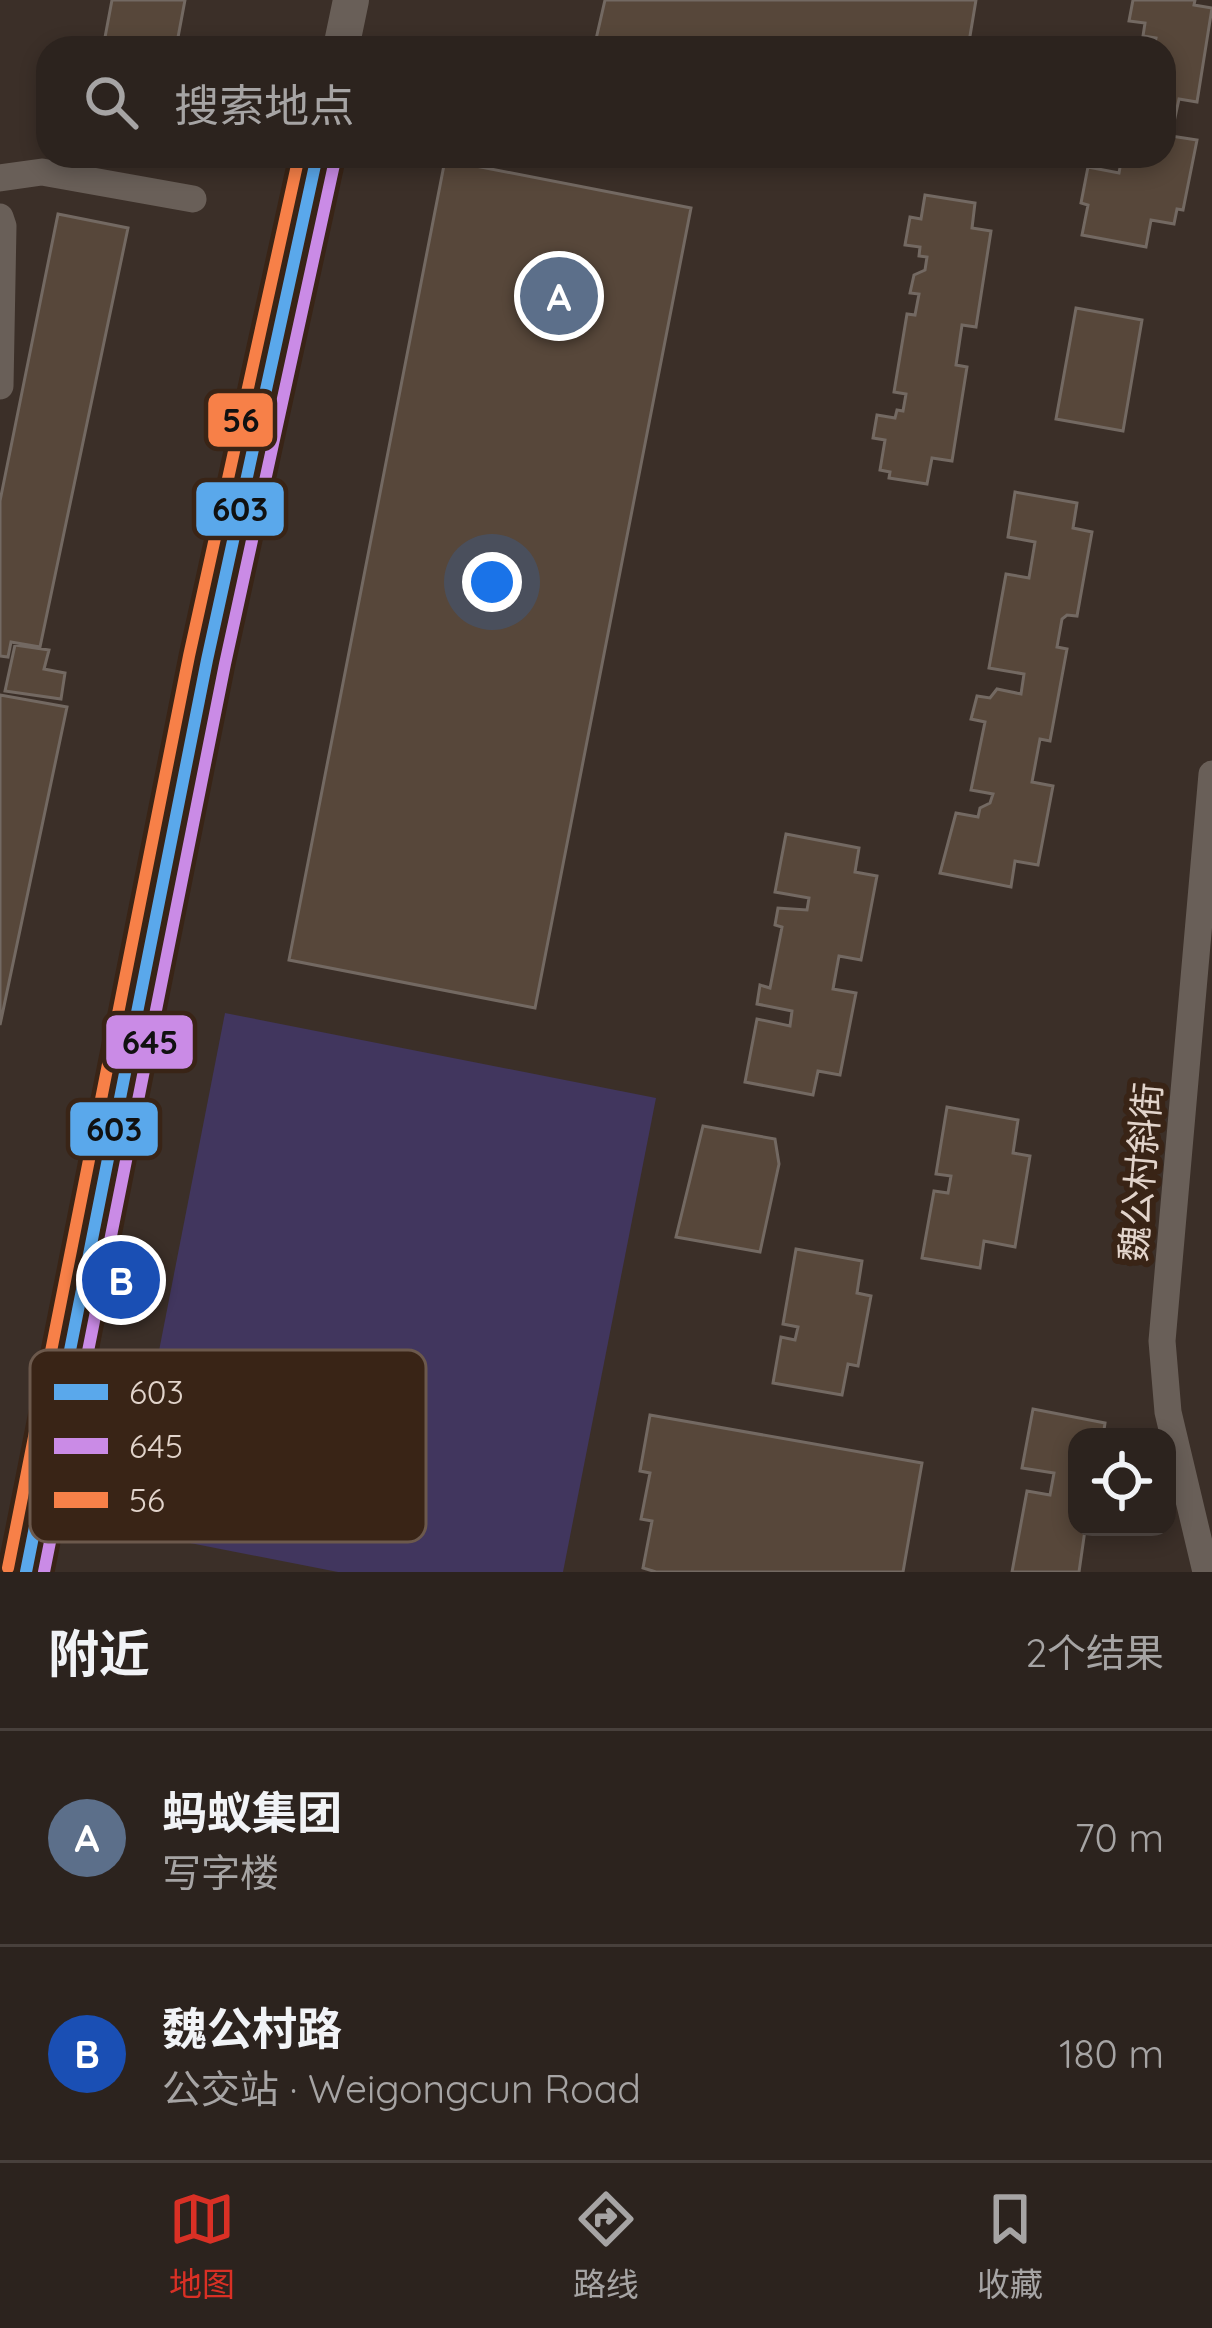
<!DOCTYPE html>
<html lang="zh">
<head>
<meta charset="utf-8">
<style>
	:root { --surface:#2c231e; --page:#382f2b; --text:#f1f3f6; --muted:#a6a4a4; --line:#48403c; --accent:#d93025 }
	body { margin:0; font-family:Quicksand,"Noto Sans SC",sans-serif; background:var(--page); color:var(--text) }
	.controls { position:absolute; right:36px; bottom:36px; display:grid; overflow:hidden; border-radius:24px; box-shadow:0 6px 18px #0003 }
	.controls button { width:108px; height:108px; display:grid; place-items:center; padding:0; border:0; border-bottom:3px solid var(--line); background:var(--surface); color:var(--text); font:60px sans-serif }
	.you { position:absolute; left:492px; top:582px; width:42px; height:42px; margin:-30px; border:9px solid #fff; border-radius:50%; background:#1a73e8; box-shadow:0 0 0 18px #1a73e833 }
	.badge { display:grid; place-items:center; width:78px; height:78px; border-radius:50%; background:var(--accent); color:#fff; font-size:39px; font-weight:700 }
	.pin { position:absolute; translate:-50% -50%; border:6px solid #fff; box-shadow:0 3px 12px #0006 }
	.list { margin:0; padding:0; list-style:none }
	h2 { display:flex; justify-content:space-between; align-items:center; height:156px; margin:0; padding:0 48px; font-size:51px }
	h2 small { font-size:39px; font-weight:400; color:var(--muted) }
	.list li { display:grid; grid-template-columns:78px 1fr auto; gap:36px; align-items:center; box-sizing:border-box; height:216px; padding:0 48px; border-top:3px solid var(--line) }
	.list b { display:block; font-size:45px; white-space:nowrap }
	.list p { margin:0; font-size:39px; white-space:nowrap; color:var(--muted) }
	.list em { font-size:39px; font-style:normal; color:var(--muted) }
	.icon { flex:none; width:66px; height:66px; fill:none; stroke:currentColor; stroke-width:2; stroke-linecap:round; stroke-linejoin:round }
	.map { position:relative; flex:none; width:1212px; height:1572px; overflow:hidden }
	.search { position:absolute; background:var(--surface); box-shadow:0 6px 18px #0003; left:36px; right:36px; top:36px; height:132px; display:flex; align-items:center; gap:30px; box-sizing:border-box; padding:0 42px; border-radius:36px; color:var(--muted); font-size:45px }
	.sheet { height:588px; background:var(--surface) }
	nav { display:flex; justify-content:space-around; align-items:center; box-sizing:border-box; height:168px; border-top:3px solid var(--line); background:var(--surface); font-size:33px; color:var(--muted) }
	nav a { display:grid; justify-items:center; gap:6px }
	nav .on { color:var(--accent) }
	.map>svg:first-child { display:block }
	.green { fill:#41365e }
	.building { fill:#57473a; stroke:#736962; stroke-width:3 }
	.lines { fill:none; stroke-linecap:round; stroke-linejoin:round }
	.minor { stroke:#695f58; stroke-width:27 }
	.tertiary { stroke:#695f58; stroke-width:36 }
	.bus-1-casing { stroke:#392416; stroke-width:21 }
	.bus-2-casing { stroke:#392416; stroke-width:21 }
	.bus-3-casing { stroke:#392416; stroke-width:21 }
	.bus-1 { stroke:#5aa8eb; stroke-width:12 }
	.bus-2 { stroke:#ca8be6; stroke-width:12 }
	.bus-3 { stroke:#f78048; stroke-width:12 }
	.labels { text-anchor:middle; dominant-baseline:central; stroke-width:12; stroke-linejoin:round; paint-order:stroke }
	.street-label { font-size:36px; fill:#e2d4cb; stroke:#392416 }
	.key { fill:#392416; stroke:#6c594c; stroke-width:3 }
	.key-label { font-size:33px; fill:#e2d4cb }
	.line-badge { stroke:#392416; stroke-width:4.5 }
	.pale-badge-label { font-size:33px; text-anchor:middle; font-weight:bold; fill:#111 }
</style>
</head>
<body>
<div class="map">
<svg width="1212" height="1572" viewBox="0 0 1212 1572">
	<rect width="100%" height="100%" fill="#3b2f28"/>
	<path class="green" d="M225 1013 656 1098 563 1572H338L124 1530Z"/>
	<path class="building" d="M112 0H185L176 48H103Z
		M605 0H976L968 48H594Z
		M1133 0H1195L1194 5 1212 8 1197 102 1179 99 1171 136 1197 140 1183 210 1177 209 1174 224 1151 220 1146 247 1082 235 1088 205 1081 203 1088 167 1119 173 1122 156H1164V48H1154L1156 38 1143 36 1145 23 1129 21Z
		M445 160 691 208 535 1008 289 960Z
		M925 195 975 203 972 228 991 231 976 327 962 325 956 365 967 367 952 461 932 458 927 484 889 478 890 472 880 470 885 440 873 438 877 415 895 418 897 410 903 411 906 394 894 392 907 314 915 315 919 294 910 293 914 275 925 270 927 257 919 256 920 247 905 245 910 217 921 219Z
		M58 214 128 228 40 647 11 642 8 657 0 656V501Z
		M1076 308 1142 320 1123 431 1056 419Z
		M1015 492 1077 503 1073 528 1092 532 1077 616 1067 615 1062 619 1057 647 1067 649 1050 741 1040 739 1032 782 1053 786 1038 865 1015 861 1011 887 940 873 956 813 978 817 980 808 990 803 993 794 971 790 985 722 971 719 977 696 990 698 997 689 1021 694 1024 674 989 668 1006 574 1029 578 1035 542 1008 537Z
		M15 645 49 650 44 669 65 673 61 699 5 691Z
		M0 695 67 707 0 1025Z
		M786 834 859 848 855 872 877 876 861 960 839 956 833 989 856 993 840 1075 818 1071 813 1095 745 1082 757 1019 790 1026 792 1011 757 1004 760 985 770 988 782 927 775 925 778 908 807 910 809 898 775 892Z
		M947 1107 1018 1120 1013 1153 1030 1156 1015 1247 984 1241 980 1268 922 1258 934 1191 948 1193 951 1176 936 1174Z
		M703 1126 775 1139 779 1164 760 1252 676 1237Z
		M796 1249 862 1261 857 1293 871 1296 858 1366 848 1364 842 1395 773 1383 781 1337 795 1340 798 1327 783 1324Z
		M1033 1409 1105 1423 1103 1437H1077V1527H1110L1109 1534 1085 1530 1079 1572H1012L1027 1491 1050 1495 1054 1473 1022 1468Z
		M650 1415 922 1463 903 1572H656L643 1568 652 1521 641 1519 650 1473 640 1471Z"/>
	<g class="lines">
		<path class="minor" d="M0 178 42 172 193 199
			M0 217 3 226 0 386
			M1206 1572 1168 1412 1162 1341 1212 774"/>
		<path class="tertiary" d="M341 48 351 0
			M26 1572 207 660 317 156"/>
		<g class="bus-1-casing">
			<path id="bus-1" d="M26 1572 207 660 317 156"/>
		</g>
		<g class="bus-2-casing">
			<path id="bus-2" d="M44 1572 225 664 335 160"/>
		</g>
		<g class="bus-3-casing">
			<path id="bus-3" d="M8 1568 189 656 299 156"/>
		</g>
		<use href="#bus-1" class="bus-1"/>
		<use href="#bus-2" class="bus-2"/>
		<use href="#bus-3" class="bus-3"/>
	</g>
	<g class="labels">
		<g class="street-label">
			<text transform="translate(1140 1172) rotate(-85)">魏公村斜街</text>
		</g>
	</g>
	<rect x="30" y="1350" width="396" height="192" rx="18" class="key"/>
	<rect x="54" y="1384" width="54" height="16" fill="#5aa8eb"/>
	<rect x="54" y="1438" width="54" height="16" fill="#ca8be6"/>
	<rect x="54" y="1492" width="54" height="16" fill="#f78048"/>
	<g class="key-label">
		<text x="129" y="1404">603</text>
		<text x="129" y="1458">645</text>
		<text x="129" y="1512">56</text>
	</g>
	<g class="line-badge">
		<rect x="206" y="391" width="69" height="58" rx="12" fill="#f78048"/>
		<rect x="194" y="480" width="92" height="58" rx="12" fill="#5aa8eb"/>
		<rect x="104" y="1013" width="91" height="58" rx="12" fill="#ca8be6"/>
		<rect x="68" y="1100" width="92" height="58" rx="12" fill="#5aa8eb"/>
	</g>
	<g class="pale-badge-label">
		<text x="241" y="432">56</text>
		<text x="240" y="521">603</text>
		<text x="150" y="1054">645</text>
		<text x="114" y="1141">603</text>
	</g>
</svg>
<div class="controls">
<button><svg class="icon" aria-label="locate" viewBox="0 0 24 24"><circle cx="12" cy="12" r="6"/><path d="M12 2v4M12 18v4M2 12h4M18 12h4"/></svg></button>
</div>
<div class="you"></div>
<div class="pin badge" style="left:559px;top:296px;background:#5c6f8a">A</div>
<div class="pin badge" style="left:121px;top:1280px;background:#1a4fb4">B</div>
<div class="search"><svg class="icon" aria-label="search" viewBox="0 0 24 24"><circle cx="10" cy="10" r="6"/><path d="M15 15l6 6"/></svg>搜索地点</div>
</div>
<section class="sheet">
<h2>附近<small>2个结果</small></h2>
<ul class="list">
<li><span class="badge" style="background:#5c6f8a">A</span><div><b>蚂蚁集团</b><p>写字楼</p></div><em>70 m</em></li>
<li><span class="badge" style="background:#1a4fb4">B</span><div><b>魏公村路</b><p>公交站 · Weigongcun Road</p></div><em>180 m</em></li>
</ul>
</section>
<nav>
<a class="on"><svg class="icon" aria-label="map" viewBox="0 0 24 24"><path d="M3 6l6-2 6 2 6-2v14l-6 2-6-2-6 2zM9 4v14M15 6v14"/></svg>地图</a>
<a><svg class="icon" aria-label="directions" viewBox="0 0 24 24"><path d="M12 3l9 9-9 9-9-9zM9 14v-3h6M13 9l2 2-2 2"/></svg>路线</a>
<a><svg class="icon" aria-label="saved" viewBox="0 0 24 24"><path d="M7 4h10v16l-5-4-5 4z"/></svg>收藏</a>
</nav>
</body>
</html>
